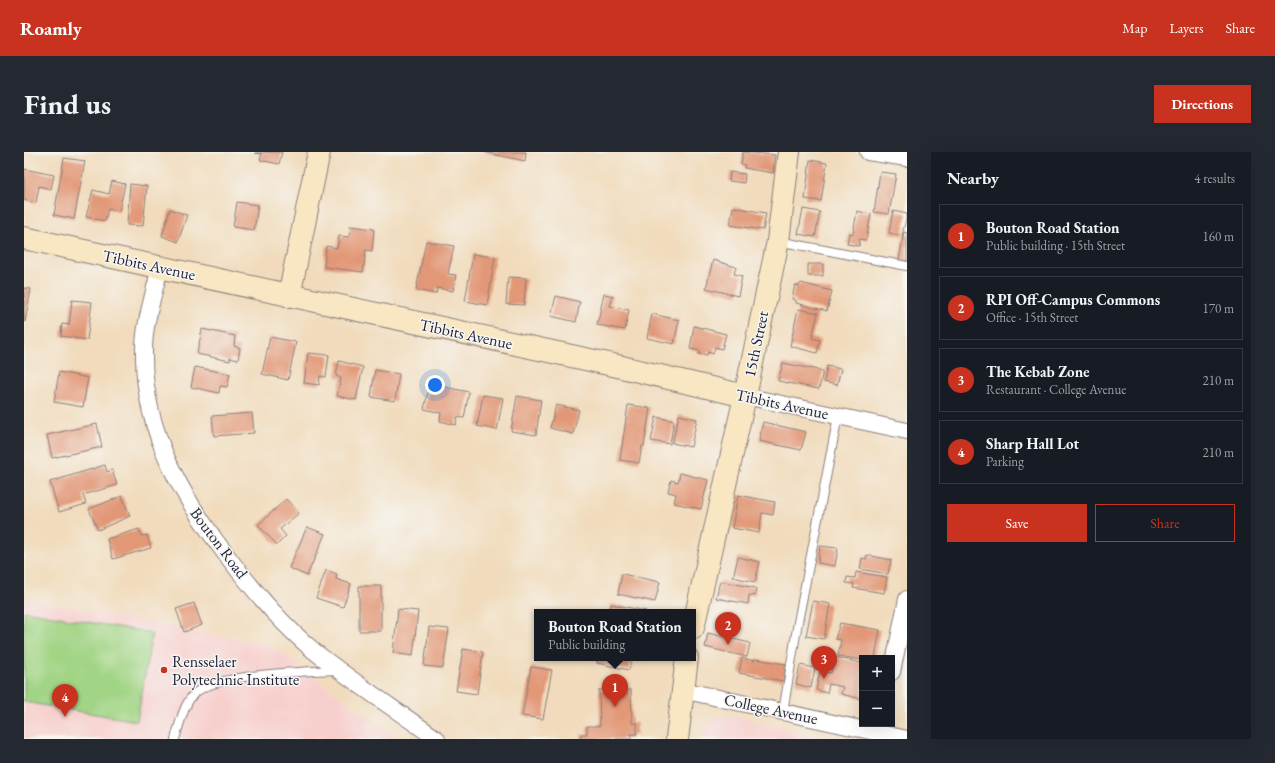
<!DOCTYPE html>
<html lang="en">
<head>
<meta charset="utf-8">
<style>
	:root { --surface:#171b24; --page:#242831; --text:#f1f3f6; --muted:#9ea1a6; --line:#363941; --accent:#c8321e }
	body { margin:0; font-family:"EB Garamond",serif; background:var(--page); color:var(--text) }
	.controls { position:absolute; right:12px; bottom:12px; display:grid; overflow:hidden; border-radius:0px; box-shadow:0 4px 16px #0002 }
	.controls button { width:36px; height:36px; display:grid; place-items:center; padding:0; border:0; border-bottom:1px solid var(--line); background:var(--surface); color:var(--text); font:20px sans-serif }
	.you { position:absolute; left:411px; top:233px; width:14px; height:14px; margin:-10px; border:3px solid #fff; border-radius:50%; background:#1a73e8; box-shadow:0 0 0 6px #1a73e833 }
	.badge { display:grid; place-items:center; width:26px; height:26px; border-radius:50%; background:var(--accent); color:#fff; font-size:13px; font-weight:700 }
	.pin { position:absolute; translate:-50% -33px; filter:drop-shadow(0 1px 2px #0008) }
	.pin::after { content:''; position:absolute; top:21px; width:14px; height:12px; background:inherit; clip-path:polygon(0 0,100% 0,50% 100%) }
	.popup { position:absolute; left:510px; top:457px; width:162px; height:52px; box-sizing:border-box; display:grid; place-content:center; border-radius:0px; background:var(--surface); filter:drop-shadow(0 1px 3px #0005); font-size:13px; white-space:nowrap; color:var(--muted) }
	.popup b { font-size:15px; color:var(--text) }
	.popup::after { content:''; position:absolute; left:50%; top:100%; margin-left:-8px; border:8px solid transparent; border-top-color:var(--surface) }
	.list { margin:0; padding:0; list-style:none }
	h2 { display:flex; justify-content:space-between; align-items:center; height:52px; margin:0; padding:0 16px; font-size:17px }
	h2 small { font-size:13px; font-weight:400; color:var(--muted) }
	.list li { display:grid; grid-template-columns:26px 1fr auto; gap:12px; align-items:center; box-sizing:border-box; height:64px; margin:0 8px 8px; padding:0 8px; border:1px solid var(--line); border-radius:0px }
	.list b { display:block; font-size:15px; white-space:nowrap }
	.list p { margin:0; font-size:13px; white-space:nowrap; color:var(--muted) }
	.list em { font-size:13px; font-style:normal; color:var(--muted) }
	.actions { display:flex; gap:8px; padding:12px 16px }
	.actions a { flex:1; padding:9px 0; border:1px solid var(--accent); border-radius:0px; text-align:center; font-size:14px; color:var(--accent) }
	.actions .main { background:var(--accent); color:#fff }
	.map { position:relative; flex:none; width:883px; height:587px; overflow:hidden; border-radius:0px }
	header { display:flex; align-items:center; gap:24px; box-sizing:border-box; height:56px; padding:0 20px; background:var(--accent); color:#fff }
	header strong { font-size:19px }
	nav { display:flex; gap:22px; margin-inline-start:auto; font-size:14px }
	.intro { display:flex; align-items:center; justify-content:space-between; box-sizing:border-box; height:96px; padding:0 24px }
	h1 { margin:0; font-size:28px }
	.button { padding:10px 18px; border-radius:0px; background:var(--accent); color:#fff; font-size:14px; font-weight:700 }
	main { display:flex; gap:24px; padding:0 24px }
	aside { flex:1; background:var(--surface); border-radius:0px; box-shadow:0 4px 16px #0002 }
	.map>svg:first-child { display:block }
	.built { fill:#f7d0cd }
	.green { fill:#a1d484; stroke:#627b60 }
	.building { fill:#e29877 }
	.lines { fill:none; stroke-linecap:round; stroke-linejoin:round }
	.lane-casing { stroke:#8a7e7c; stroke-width:10 }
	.street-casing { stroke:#8a7e7c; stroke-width:18 }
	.secondary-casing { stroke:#8a7e7c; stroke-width:24 }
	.lane { stroke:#fff; stroke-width:8 }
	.street { stroke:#fff; stroke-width:16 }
	.secondary { stroke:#f9e7c3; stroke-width:22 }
	.poi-dot { fill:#c8321e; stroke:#f6f6f2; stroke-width:1.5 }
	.labels { text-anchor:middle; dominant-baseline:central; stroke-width:3; stroke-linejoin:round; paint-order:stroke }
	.street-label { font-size:16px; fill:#22223b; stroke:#f6f6f2 }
	.poi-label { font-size:16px; fill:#22223b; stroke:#f6f6f2; text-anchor:start }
</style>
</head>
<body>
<header>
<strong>Roamly</strong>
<nav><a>Map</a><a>Layers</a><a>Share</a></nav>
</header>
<div class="intro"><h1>Find us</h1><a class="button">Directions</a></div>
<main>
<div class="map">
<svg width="883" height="587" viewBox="0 0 883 587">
	<rect width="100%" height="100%" fill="#f6f6f2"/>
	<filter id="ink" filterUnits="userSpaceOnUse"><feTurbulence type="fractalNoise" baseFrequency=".025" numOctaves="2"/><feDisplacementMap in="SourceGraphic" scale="8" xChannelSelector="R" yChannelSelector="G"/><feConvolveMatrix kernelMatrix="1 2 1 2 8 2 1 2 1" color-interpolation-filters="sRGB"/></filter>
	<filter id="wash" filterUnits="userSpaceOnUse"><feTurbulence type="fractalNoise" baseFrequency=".012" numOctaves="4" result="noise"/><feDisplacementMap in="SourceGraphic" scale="16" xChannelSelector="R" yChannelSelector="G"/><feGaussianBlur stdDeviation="0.9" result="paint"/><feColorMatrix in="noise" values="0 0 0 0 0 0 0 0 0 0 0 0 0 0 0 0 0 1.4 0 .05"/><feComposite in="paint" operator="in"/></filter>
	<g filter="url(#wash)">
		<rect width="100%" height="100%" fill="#f1dbbc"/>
		<path class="built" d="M0 447 248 494 373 587H0Z
			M703 563 793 583 810 587H679L681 575 686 569 693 564Z"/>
		<path class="green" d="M0 459 128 481 113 569 0 550Z"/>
		<g id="blocks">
			<path class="building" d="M258 0 255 12 236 8 238 2 231 1Z
				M459 0H502L501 9Z
				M719 0 751 3 749 21 720 16 721 13 717 12Z
				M40 6 61 9 50 67 30 63Z
				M786 8 803 11 797 49 781 47Z
				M0 17 30 23 27 37 15 34 12 51 0 48Z
				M706 20 721 22 720 31 705 29Z
				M856 20 872 22 865 62 850 60Z
				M88 29 101 32 95 59 84 57 81 69 62 65 69 38 85 42Z
				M106 32 123 34 119 74 103 73Z
				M213 50 234 53 230 78 209 75Z
				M709 55 742 61 739 78 706 73Z
				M146 57 163 63 154 90 138 84Z
				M779 57 796 60 791 85 774 82Z
				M833 59 847 62 842 88 836 87 835 94 823 92 825 81 829 82Z
				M869 59 883 62 878 84 865 81Z
				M326 74 350 77 348 99 342 98 339 120 300 115 302 94 313 96 315 84 325 85Z
				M880 80 883 81V109L875 108Z
				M402 89 430 94 424 122 432 123 429 139 413 136 412 142 392 138Z
				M449 102 471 105 463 153 441 149Z
				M689 108 712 115 710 122 718 124 714 144 682 136Z
				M784 112H799V124H784Z
				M484 125 502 126 500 153 482 152Z
				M777 131 808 139 803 159 772 151V148L768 147 771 133 775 134Z
				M0 136 7 137 1 170 0 169Z
				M580 142 589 144 586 154 605 158 601 178 573 173Z
				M532 144 556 150 552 170 527 164Z
				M48 148 68 150 63 188 37 184 38 172 45 173Z
				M774 157 794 161 788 186 796 188 793 201 766 194Z
				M628 162 655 168 650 192 623 186Z
				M670 174 702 182 698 197 691 195 689 202 684 200 683 203 674 202 676 199 666 197Z
				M178 177 211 184 210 194 216 196 214 208 206 206V209L173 202Z
				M246 185 272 190 264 228 238 222Z
				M284 201 305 203 302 225 296 224 295 233 280 231Z
				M315 209 339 215 332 248 313 244 317 226 312 224Z
				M759 211 799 219 795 237 754 229Z
				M803 214 817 217 813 233 800 230Z
				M171 215 206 222 203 235 196 234 195 241 167 235Z
				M351 218 375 222 371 249 347 245Z
				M35 220 64 226 59 255 30 250Z
				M406 232 445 240 440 266 433 265 432 273 416 269 417 261 400 257Z
				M459 243 479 246 473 278 453 274Z
				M493 244 517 248 512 283 487 279Z
				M532 253 555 258 549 282 526 276Z
				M604 253 626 256 620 294H618L615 311 596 308Z
				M228 261 230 281 190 284 188 264Z
				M655 263 673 267 667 295 648 291Z
				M632 265 650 269 646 292 627 289Z
				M739 270 782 280 777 298 735 289Z
				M73 272 78 295 28 306 23 283Z
				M81 313 83 320 88 318 93 333 59 343 62 352 35 360 26 330Z
				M656 321 684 328 677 357 650 351 652 342 644 340 647 328 654 330Z
				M714 343 751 350 749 363 738 361 735 381 708 376Z
				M98 344 106 364 74 378 65 357Z
				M262 347 275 361 256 377 262 384 253 393 234 373Z
				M283 375 301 382 283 424 265 416Z
				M115 377 118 384 123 383 127 396 89 407 83 387Z
				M796 394 814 396 811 414 794 411Z
				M843 403 867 408 864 422 836 417 838 406 842 407Z
				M714 405 736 410 731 430 709 425Z
				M302 418 313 422 312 427 327 432 319 455 292 446Z
				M832 420 863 425 860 441 829 436 830 432 822 431 823 425 831 426Z
				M598 422 636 430 631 450 594 442Z
				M696 429 732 436 731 444 725 443 724 452 692 446Z
				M335 434H357V479H335Z
				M789 449 806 452 800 487 782 484Z
				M170 451 178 473 160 480 152 457Z
				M587 452 622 459V460H585Z
				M374 457 394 459 389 504 369 501Z
				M816 471 856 478 851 506H838V508L814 504 817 488 811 487Z
				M405 475 425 477 419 516 400 514Z
				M684 481 726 491 723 505 681 495Z
				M439 497 459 500 453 542 432 539Z
				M811 505 838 511V547L817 542 819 535 805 532 803 541 792 538 796 519 807 521Z
				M574 506H608L605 518 573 511Z
				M718 506 730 509 731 507 762 512 759 529 715 521Z
				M776 513 791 516 787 536 772 532Z
				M507 515 528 518 519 567 498 564Z
				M575 538H607L608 571H613V582H607V587H557V582H563V574H576Z"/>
		</g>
	</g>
	<g filter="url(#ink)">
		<use href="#blocks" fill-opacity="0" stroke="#8a7e7c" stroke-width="1"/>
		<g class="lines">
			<g class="lane-casing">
				<path id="lane" d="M754 89 883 114
					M759 560 774 470 814 264
					M151 587C155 574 159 555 168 544 187 521 280 520 311 518"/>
			</g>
			<g class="street-casing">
				<path id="street" d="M844 0 883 6
					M136 115C130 142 120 171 120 198 118 283 163 354 214 418 238 448 260 474 290 499 329 530 372 558 413 587
					M721 244 883 279
					M868 520 883 447
					M658 538 883 587"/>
			</g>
			<g class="secondary-casing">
				<path id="secondary" d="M0 86 589 213 721 244
					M265 144 295 0
					M669 476 721 244 754 89 765 0
					M653 587 663 506"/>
			</g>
			<use href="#lane" class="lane"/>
			<use href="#street" class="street"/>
			<use href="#secondary" class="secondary"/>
		</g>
	</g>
	<circle class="poi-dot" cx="140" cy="518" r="4"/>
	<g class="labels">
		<g class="street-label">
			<text transform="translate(125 113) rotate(12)">Tibbits Avenue</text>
			<text transform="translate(442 182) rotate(12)">Tibbits Avenue</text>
			<text transform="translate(732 192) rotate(-78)">15th Street</text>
			<text transform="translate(758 252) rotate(12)">Tibbits Avenue</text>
			<text transform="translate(195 391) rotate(53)">Bouton Road</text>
			<text transform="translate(747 557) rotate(12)">College Avenue</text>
		</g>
		<g class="poi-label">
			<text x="148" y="509">Rensselaer<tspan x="148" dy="18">Polytechnic Institute</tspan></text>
		</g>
	</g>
</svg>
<div class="controls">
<button>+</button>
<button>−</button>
</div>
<div class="you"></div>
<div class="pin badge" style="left:591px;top:555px">1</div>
<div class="popup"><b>Bouton Road Station</b>Public building</div>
<div class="pin badge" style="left:704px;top:493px">2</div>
<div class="pin badge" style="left:800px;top:527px">3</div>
<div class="pin badge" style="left:41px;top:565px">4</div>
</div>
<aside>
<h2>Nearby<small>4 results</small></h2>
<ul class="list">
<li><span class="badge">1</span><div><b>Bouton Road Station</b><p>Public building · 15th Street</p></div><em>160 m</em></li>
<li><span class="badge">2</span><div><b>RPI Off-Campus Commons</b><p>Office · 15th Street</p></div><em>170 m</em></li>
<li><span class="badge">3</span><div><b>The Kebab Zone</b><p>Restaurant · College Avenue</p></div><em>210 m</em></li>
<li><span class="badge">4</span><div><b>Sharp Hall Lot</b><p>Parking</p></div><em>210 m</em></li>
</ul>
<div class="actions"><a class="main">Save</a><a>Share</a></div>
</aside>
</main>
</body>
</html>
